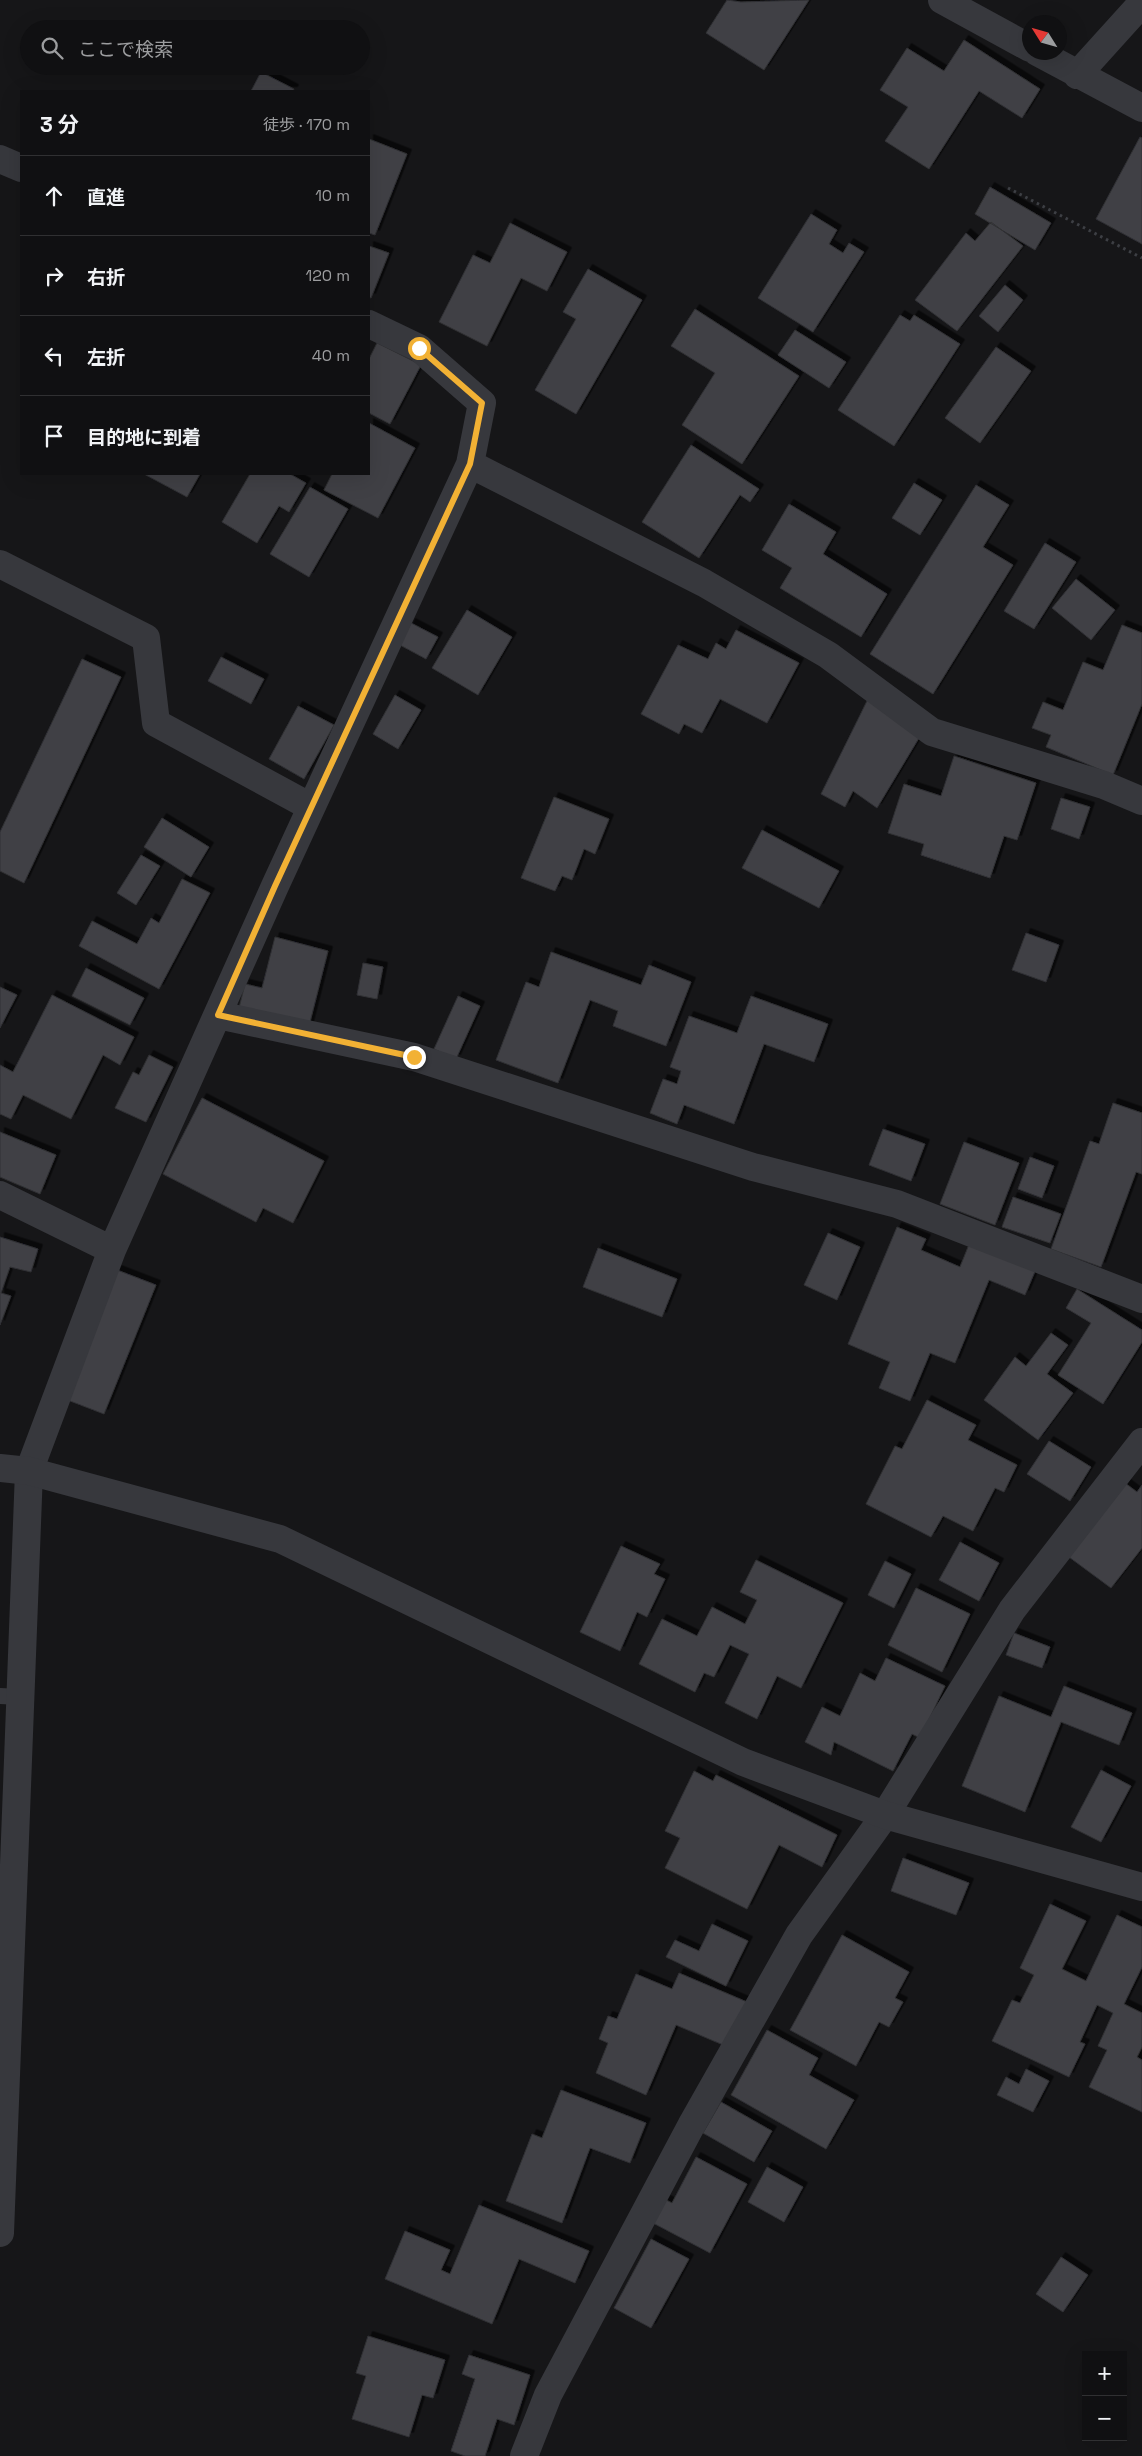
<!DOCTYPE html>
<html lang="ja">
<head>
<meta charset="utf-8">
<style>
	:root { --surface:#101012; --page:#19191b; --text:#f1f3f6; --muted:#9c9d9f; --line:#303032 }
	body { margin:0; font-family:"Space Grotesk","Noto Sans JP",sans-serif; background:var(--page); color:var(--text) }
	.controls { position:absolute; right:15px; bottom:15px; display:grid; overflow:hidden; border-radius:0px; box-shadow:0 5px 20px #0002 }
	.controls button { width:45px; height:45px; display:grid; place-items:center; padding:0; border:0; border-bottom:1px solid var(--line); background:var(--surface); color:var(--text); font:25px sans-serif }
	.compass { position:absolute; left:1022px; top:15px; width:45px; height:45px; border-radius:50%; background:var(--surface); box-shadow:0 5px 20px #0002; rotate:307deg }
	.stop { position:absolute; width:15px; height:15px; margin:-11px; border:4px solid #f2b134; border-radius:50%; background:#fff }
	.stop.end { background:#f2b134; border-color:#fff; box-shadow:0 1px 5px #0008 }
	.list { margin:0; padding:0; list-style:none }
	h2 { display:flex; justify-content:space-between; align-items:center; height:65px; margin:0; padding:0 20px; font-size:21px }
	h2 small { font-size:16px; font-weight:400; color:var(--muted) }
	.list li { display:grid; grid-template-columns:32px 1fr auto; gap:15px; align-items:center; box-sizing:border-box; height:80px; padding:0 20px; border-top:1px solid var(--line) }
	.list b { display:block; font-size:19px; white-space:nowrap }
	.list em { font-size:16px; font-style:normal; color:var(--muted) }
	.icon { flex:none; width:28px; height:28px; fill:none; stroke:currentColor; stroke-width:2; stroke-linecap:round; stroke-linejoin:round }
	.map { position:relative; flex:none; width:1142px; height:2456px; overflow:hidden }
	.search { position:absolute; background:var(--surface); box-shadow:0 5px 20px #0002; left:20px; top:20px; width:350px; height:55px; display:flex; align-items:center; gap:12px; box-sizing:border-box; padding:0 18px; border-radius:28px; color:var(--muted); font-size:19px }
	.panel { position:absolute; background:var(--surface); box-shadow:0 5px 20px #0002; left:20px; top:90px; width:350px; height:385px; border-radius:0px }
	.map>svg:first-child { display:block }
	.building { fill:#404145; stroke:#303034; filter:url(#shadow) }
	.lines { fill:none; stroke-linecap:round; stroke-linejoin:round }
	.path { stroke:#3d3f44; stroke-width:3; stroke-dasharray:2.5 4; stroke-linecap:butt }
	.service { stroke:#37383d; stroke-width:16 }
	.minor { stroke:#37383d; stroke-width:28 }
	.tertiary { stroke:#37383d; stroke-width:28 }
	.route { stroke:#f2b134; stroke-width:6 }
</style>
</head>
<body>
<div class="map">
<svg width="1142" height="2456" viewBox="0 0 1142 2456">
	<defs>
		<filter id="shadow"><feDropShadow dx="4.5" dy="-4.5" stdDeviation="0" flood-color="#0009"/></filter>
	</defs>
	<rect width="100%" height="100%" fill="#161618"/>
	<path class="building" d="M727 0 741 2 809 0 764 70 706 33Z
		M964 40 1040 89 1022 118 979 91 929 169 885 141 908 107 880 90 907 48 944 71Z
		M261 72 294 89 293 91H251Z
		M1140 137 1142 138V244L1096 219Z
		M369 139 407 154 375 235 369 233Z
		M990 187 1051 223 1035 250 975 214Z
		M811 214 837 230 829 244 843 253 849 243 864 252 813 332 758 298Z
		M991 222 1023 246 957 331 915 300 966 233 975 241Z
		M510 223 567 252 547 291 521 278 487 346 439 322 473 255 490 263Z
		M369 246 389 253 371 298 369 297Z
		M588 269 642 300 576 414 535 390 576 319 563 312Z
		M1005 285 1023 300 998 332 979 316Z
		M695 309 799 376 742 464 682 425 715 373 671 346Z
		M900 315 910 321 914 315 960 344 894 446 838 410Z
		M795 330 846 362 829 388 778 355Z
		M377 343 421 365 390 424 369 413V359Z
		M996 347 1031 371 980 443 945 418Z
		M369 423 415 448 378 518 324 490 332 474H369Z
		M691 445 759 489 750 502 740 495 699 558 642 522Z
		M144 474H200L187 497Z
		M250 474H290L306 483 289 512 279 506 257 543 222 522Z
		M914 483 942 500 920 535 892 518Z
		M976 485 1009 505 983 547 1013 565 933 694 870 654Z
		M310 487 348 509 309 577 270 554Z
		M789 504 836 532 823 554 887 594 861 637 780 588 792 568 762 550Z
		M1045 543 1076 562 1034 629 1004 611Z
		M1076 579 1115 610 1091 640 1052 608Z
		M467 610 512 637 478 695 432 668Z
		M411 623 438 637 426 659 400 645Z
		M1122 625 1142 633V704L1113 775 1046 747 1051 735 1032 728 1043 702 1063 710 1083 662 1103 670Z
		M736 630 799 663 767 723 720 699 702 733 684 724 679 734 641 714 678 645 708 659 716 643 726 649Z
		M221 657 264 679 251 704 208 681Z
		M82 659 121 677 24 883 0 871V832Z
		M395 695 421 710 398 749 373 734Z
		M868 699 919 738 877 808 853 791 845 807 821 794Z
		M298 706 334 725 304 779 269 759Z
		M954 756 1036 783 1017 840 1004 836 990 878 921 855 924 844 888 833 904 784 941 796Z
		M554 797 609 819 595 854 584 849 572 880 562 876 555 891 521 878Z
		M1061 798 1090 807 1079 839 1051 829Z
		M162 818 209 847 191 877 144 847Z
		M762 830 839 871 819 908 742 868Z
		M141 855 160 866 136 905 117 893Z
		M182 879 210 893 159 989 79 946 92 921 137 944 151 918 159 923Z
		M1026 933 1059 945 1046 982 1012 970Z
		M275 937 328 951 309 1026 239 1008 245 984 262 988Z
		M551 952 641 985 649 965 691 982 666 1046 613 1026 618 1011 590 1000 558 1083 496 1060 526 982 539 987Z
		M363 963 383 967 377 999 357 995Z
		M86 968 144 998 130 1025 72 996Z
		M0 987 17 995 0 1028Z
		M52 995 134 1037 120 1065 103 1055 71 1119 23 1095 11 1119 0 1114V1065L13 1072Z
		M458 996 480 1006 456 1059 434 1049Z
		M751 996 828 1024 814 1062 764 1044 734 1124 684 1105 677 1124 650 1113 663 1079 677 1084 681 1071 670 1067 689 1016 737 1033Z
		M149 1055 173 1067 146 1122 115 1108 133 1072 139 1075Z
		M202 1098 324 1161 293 1223 263 1208 256 1222 163 1174Z
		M1113 1103 1142 1113V1174L1136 1172 1101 1267 1051 1249 1090 1141 1099 1144Z
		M883 1129 925 1144 911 1181 869 1165Z
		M0 1132 56 1155 40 1194 0 1177Z
		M964 1142 1019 1163 995 1225 940 1204Z
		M1030 1157 1054 1166 1042 1198 1018 1189Z
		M1013 1197 1061 1214 1050 1243 1002 1227Z
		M897 1227 926 1239 921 1250 960 1267 970 1242 1036 1269 1025 1295 989 1280 955 1363 930 1353 910 1401 879 1388 890 1362 848 1344Z
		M828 1233 860 1247 837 1300 804 1285Z
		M0 1237 38 1249 31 1272 10 1267 1 1293 11 1296 0 1325Z
		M598 1248 677 1279 662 1317 583 1287Z
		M117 1270 156 1285 104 1414 65 1399Z
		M1077 1289 1142 1330V1342L1103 1404 1058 1375 1091 1323 1066 1308Z
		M1051 1333 1068 1345 1047 1374 1073 1393 1038 1440 984 1400 1015 1357 1026 1366Z
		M927 1400 976 1425 968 1440 1017 1465 1004 1492 995 1488 973 1531 943 1516 931 1537 866 1504 895 1446 902 1449Z
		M1049 1441 1091 1467 1070 1501 1027 1474Z
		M1125 1483 1137 1492 1142 1485V1548L1111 1588 1069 1557Z
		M960 1542 999 1563 979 1601 939 1580Z
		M621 1546 660 1564 654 1574 665 1579 647 1617 637 1612 620 1651 580 1632Z
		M756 1560 843 1603 801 1688 777 1676 757 1719 725 1703 749 1654 730 1645 714 1677 704 1673 695 1692 639 1664 662 1619 697 1636 712 1607 745 1624 757 1600 740 1592Z
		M885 1561 911 1574 894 1608 868 1595Z
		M916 1588 970 1614 942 1672 888 1645Z
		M1014 1633 1050 1647 1042 1668 1006 1655Z
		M886 1658 945 1686 920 1738 912 1734 893 1771 834 1742 831 1755 805 1742 822 1707 840 1716 860 1673 875 1681Z
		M1064 1686 1132 1713 1119 1745 1061 1722 1025 1812 962 1786 999 1696 1051 1717Z
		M1101 1770 1131 1786 1101 1842 1071 1827Z
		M694 1771 713 1781 716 1775 837 1835 822 1867 779 1845 747 1909 665 1868 680 1838 665 1831Z
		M903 1858 969 1883 956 1915 891 1891Z
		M1050 1904 1086 1921 1062 1969 1086 1981 1117 1915 1142 1927V1967L1124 2004 1142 2013V2047L1137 2057 1142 2060V2112L1089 2087 1107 2050 1098 2046 1113 2013 1097 2005 1080 2042 1085 2044 1069 2077 992 2041 1012 2000 1020 2003 1034 1975 1020 1968Z
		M712 1924 748 1941 726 1986 666 1957 675 1940 699 1951Z
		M842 1935 909 1972 895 1998 903 2002 889 2027 879 2022 856 2066 790 2030Z
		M679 1973 747 2002 728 2047 676 2025 646 2095 596 2073 608 2043 599 2039 608 2016 617 2019 636 1974 672 1989Z
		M767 2030 818 2058 809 2075 854 2100 826 2149 731 2095Z
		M1026 2069 1049 2081 1033 2112 997 2095 1006 2077 1019 2084Z
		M561 2090 646 2123 630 2163 590 2148 562 2223 506 2201 532 2134 542 2138Z
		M721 2102 772 2131 754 2162 703 2133Z
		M696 2157 747 2184 710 2253 653 2223 666 2200 672 2203Z
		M767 2167 803 2187 784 2222 748 2202Z
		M479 2205 589 2251 575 2283 519 2259 492 2324 385 2279 405 2231 450 2250 441 2270 450 2274Z
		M651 2239 689 2259 651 2328 614 2308Z
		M1061 2257 1088 2275 1063 2312 1036 2294Z
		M368 2336 445 2360 433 2398 422 2395 409 2437 352 2419 366 2376 356 2373Z
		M469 2355 530 2375 514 2425 497 2419 485 2456H465L451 2451 475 2379 462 2374Z"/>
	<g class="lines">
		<path class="path" d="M1008 188 1142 258"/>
		<path class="service" d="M0 1696 21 1697"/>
		<path class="minor" d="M942 0 1030 48
			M1037 52 1142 108
			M1077 75 1142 3
			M0 159 21 168
			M470 464 704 583 828 655 932 732 1104 785 1142 801
			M0 564 146 638 156 723 311 807
			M218 1015 414 1057 753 1167 897 1204 1142 1299
			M0 1195 112 1250
			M0 2233 29 1471 112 1250 275 886 470 464 482 403 419 348 369 324
			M524 2456 548 2395 691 2126 799 1935 885 1815 1012 1610 1142 1442"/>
		<path class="tertiary" d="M0 1468 29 1471 280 1539 743 1762 885 1815 1142 1887"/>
	</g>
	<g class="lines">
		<path class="route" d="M414 1057 218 1015 275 886 470 464 482 403 419 348"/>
	</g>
</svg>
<div class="controls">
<button>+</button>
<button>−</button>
</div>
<svg class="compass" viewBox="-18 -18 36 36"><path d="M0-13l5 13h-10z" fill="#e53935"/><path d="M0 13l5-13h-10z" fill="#9c9d9f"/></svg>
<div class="stop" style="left:419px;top:348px"></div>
<div class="stop end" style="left:414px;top:1057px"></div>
<div class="search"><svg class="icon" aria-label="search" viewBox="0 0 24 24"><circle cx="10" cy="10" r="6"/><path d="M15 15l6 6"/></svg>ここで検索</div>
<section class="panel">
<h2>3 分<small>徒歩 · 170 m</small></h2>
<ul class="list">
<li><svg class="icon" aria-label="ahead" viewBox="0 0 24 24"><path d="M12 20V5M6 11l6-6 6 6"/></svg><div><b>直進</b></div><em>10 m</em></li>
<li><svg class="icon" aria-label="right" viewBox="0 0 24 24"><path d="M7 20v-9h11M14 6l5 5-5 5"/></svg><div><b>右折</b></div><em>120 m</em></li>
<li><svg class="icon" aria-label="left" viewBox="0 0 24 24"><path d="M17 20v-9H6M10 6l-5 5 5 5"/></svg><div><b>左折</b></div><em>40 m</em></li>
<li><svg class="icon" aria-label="arrive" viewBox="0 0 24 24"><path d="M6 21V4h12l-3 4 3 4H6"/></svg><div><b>目的地に到着</b></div></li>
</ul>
</section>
</div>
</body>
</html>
